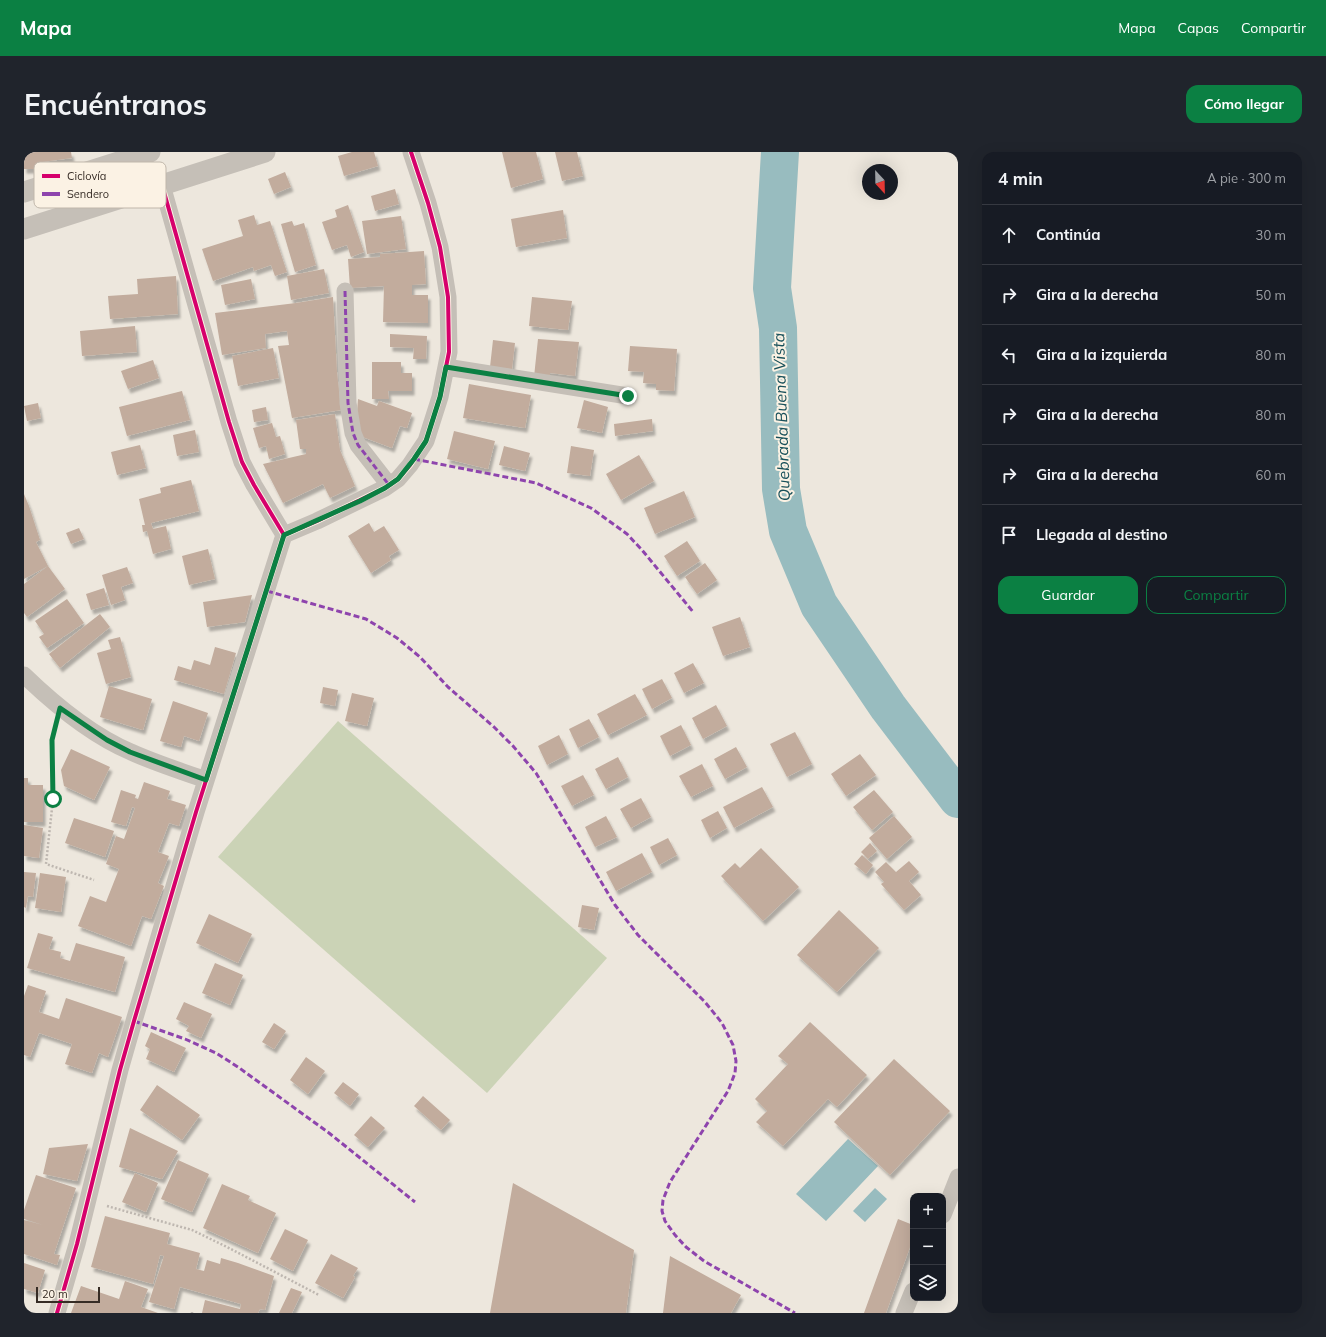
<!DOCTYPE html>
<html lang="es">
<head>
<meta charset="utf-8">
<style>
	:root { --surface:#171b24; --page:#20242c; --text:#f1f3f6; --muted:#9ea1a6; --line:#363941; --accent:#0b8043 }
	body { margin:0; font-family:Mulish,sans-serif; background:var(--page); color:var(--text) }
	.controls { position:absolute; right:12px; bottom:12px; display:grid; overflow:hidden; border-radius:8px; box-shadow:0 4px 16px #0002 }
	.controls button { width:36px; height:36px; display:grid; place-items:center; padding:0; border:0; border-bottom:1px solid var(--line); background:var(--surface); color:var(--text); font:20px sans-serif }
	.compass { position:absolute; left:838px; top:12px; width:36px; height:36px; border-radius:50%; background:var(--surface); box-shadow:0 4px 16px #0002; rotate:158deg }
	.scale { position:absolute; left:12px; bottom:10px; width:64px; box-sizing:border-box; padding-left:4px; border:2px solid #362c25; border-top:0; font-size:11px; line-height:14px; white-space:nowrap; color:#362c25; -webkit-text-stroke:3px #fbf2e4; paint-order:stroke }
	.stop { position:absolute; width:12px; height:12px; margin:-9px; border:3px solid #0b8043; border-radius:50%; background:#fff }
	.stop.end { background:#0b8043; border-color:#fff; box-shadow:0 1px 4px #0008 }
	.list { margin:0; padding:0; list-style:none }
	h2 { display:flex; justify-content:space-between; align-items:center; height:52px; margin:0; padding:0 16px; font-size:17px }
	h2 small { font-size:13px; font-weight:400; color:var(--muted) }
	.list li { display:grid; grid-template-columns:26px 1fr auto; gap:12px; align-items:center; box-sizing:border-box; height:60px; padding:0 16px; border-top:1px solid var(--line) }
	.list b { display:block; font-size:15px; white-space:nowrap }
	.list em { font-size:13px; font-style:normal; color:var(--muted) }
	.actions { display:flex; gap:8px; padding:12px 16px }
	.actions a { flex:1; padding:9px 0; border:1px solid var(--accent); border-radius:12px; text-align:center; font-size:14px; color:var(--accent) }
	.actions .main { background:var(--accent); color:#fff }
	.icon { flex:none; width:22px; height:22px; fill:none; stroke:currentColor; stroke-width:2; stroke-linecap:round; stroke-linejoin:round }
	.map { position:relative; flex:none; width:934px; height:1161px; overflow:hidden; border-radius:12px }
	header { display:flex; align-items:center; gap:24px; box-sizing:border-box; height:56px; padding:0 20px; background:var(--accent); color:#fff }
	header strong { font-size:19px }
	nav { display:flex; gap:22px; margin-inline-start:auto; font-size:14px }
	.intro { display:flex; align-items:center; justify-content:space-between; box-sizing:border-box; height:96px; padding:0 24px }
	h1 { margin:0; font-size:28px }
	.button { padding:10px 18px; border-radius:12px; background:var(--accent); color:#fff; font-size:14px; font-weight:700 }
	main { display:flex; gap:24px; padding:0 24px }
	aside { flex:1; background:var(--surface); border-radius:12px; box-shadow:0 4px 16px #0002 }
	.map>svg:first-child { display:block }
	.green { fill:#cbd3b6 }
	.water { fill:#98bcbf }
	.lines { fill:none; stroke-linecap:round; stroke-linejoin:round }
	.river { stroke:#98bcbf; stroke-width:38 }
	.building { fill:#c2ac9d; filter:url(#shadow) }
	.path { stroke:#beb7b0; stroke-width:2.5; stroke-dasharray:2 2; stroke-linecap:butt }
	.minor { stroke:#c5bfb7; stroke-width:17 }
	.tertiary { stroke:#c5bfb7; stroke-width:21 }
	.quiet { stroke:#8e44ad; stroke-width:3; stroke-dasharray:6 3; stroke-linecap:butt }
	.cycleway-casing { stroke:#fbf2e4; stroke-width:6 }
	.cycleway { stroke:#d6006c; stroke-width:4 }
	.route { stroke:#0b8043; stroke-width:5 }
	.labels { text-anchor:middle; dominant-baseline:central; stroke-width:4; stroke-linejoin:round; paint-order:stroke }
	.water-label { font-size:16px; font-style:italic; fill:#18505a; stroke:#fbf2e4 }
	.key { fill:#fbf2e4; stroke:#c0b7ab; stroke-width:1 }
	.key-label { font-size:11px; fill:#362c25 }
</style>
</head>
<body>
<header>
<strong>Mapa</strong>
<nav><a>Mapa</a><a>Capas</a><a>Compartir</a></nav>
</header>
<div class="intro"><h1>Encuéntranos</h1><a class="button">Cómo llegar</a></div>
<main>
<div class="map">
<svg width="934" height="1161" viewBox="0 0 934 1161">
	<defs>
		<filter id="shadow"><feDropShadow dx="2.5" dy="4.5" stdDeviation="1" flood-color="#0004"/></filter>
	</defs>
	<rect width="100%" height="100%" fill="#ede7dd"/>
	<path class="green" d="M314 569 583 806 463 941 194 705Z"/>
	<path class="water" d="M824 987 854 1014 802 1069 772 1042Z
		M851 1036 863 1047 841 1070 829 1059Z"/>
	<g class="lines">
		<path class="river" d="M756 0 748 136 754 176 757 337 764 379 795 453 864 555 934 647"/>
	</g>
	<path class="building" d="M0 0H47L48 6 18 10V17H0Z
		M328 0H350L354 14 320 24 314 4Z
		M478 0H512L519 27 487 36Z
		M531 0H553L559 24 538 29Z
		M261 20 267 35 250 42 244 27Z
		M371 37 375 52 351 59 347 44Z
		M324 53 340 100 327 105 323 93 308 98 298 70 313 65 311 58Z
		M539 58 543 86 492 95 487 67Z
		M230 63 233 73 246 69 263 120 251 124 247 113 230 119 229 115 189 129 178 97 219 84 214 68Z
		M377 64 382 97 343 102 338 69Z
		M268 69 270 74 280 71 292 113 271 120 257 72Z
		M400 99 402 132 388 133V143H404V171L359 170 360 134 326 136 324 107 356 105V102Z
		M300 117 305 141 267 148 263 124Z
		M152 124 154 162 86 167 84 144 114 142 113 127Z
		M227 127 231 147 201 153 197 133Z
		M309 145 313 220 317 258 268 266 254 194 265 193 263 179 241 182 242 196 198 203 191 161 272 151Z
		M508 145 548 149 544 178 505 174Z
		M111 174 113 200 58 204 56 179Z
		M366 182 403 184 402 207H389L390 196 366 195Z
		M514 187 555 190 551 224 526 221V226L510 225Z
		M469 188 491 191 488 217 466 215Z
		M606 194 653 197 650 239 632 238V232L619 231 620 220 604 219Z
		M249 196 255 226 214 234 208 204Z
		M129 208 135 226 104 237 97 219Z
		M348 210H377V221H388V239H364L365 247H348Z
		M445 232 507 243 501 276 439 266Z
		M158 239 166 268 103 284 95 255Z
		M334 247 353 254 355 249 388 261 383 276 376 274 368 296 336 284 332 273Z
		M560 248 584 255 578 281 553 276Z
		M14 251 17 266 3 269 0 254Z
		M242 255 244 268 230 270 228 258Z
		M311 262 316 298 331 334 306 346 299 332 259 351 239 312 282 302V297H276L272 268Z
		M628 267 629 279 591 284 590 272Z
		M248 271 252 285 256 284 261 302 245 307 242 294 235 296 229 276Z
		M171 278 175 300 153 304 149 283Z
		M430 279 471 289 464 317 423 307Z
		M116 293 122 316 93 323 87 300Z
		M480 294 506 301 501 319 475 313Z
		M547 294 570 298 566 324 543 321Z
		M615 303 630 329 597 348 582 322Z
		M167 328 175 359 127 371 129 377 142 374 147 397 129 402 123 379 119 380 118 373H121L115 347 137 341 136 336Z
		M660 339 671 365 631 382 620 356Z
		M0 342 5 354 16 388 12 390 24 414 0 427Z
		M345 371 350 380 360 374 375 398 365 404 367 408 347 421 324 384Z
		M55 376 60 387 47 392 42 381Z
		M663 389 676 409 653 424 640 404Z
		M184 397 191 427 165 433 158 404Z
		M681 411 693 428 673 442 661 425Z
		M24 414 41 437 3 465 0 461V432Z
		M103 415 109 431 97 435 101 448 87 453 78 423Z
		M80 436 85 453 67 458 62 442Z
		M228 443 221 470 183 475 179 450Z
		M43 447 60 471 23 496 15 485 20 482 11 469Z
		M76 462 86 475 36 516 25 502Z
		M716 465 726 495 699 504 688 475Z
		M96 485 107 525 82 532 73 501 87 497 84 488Z
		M191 495 212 501 200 542 150 528 154 514 167 518 170 508 186 513Z
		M669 511 680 531 660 541 650 521Z
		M638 527 648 546 628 557 618 537Z
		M85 534 128 547 119 578 76 565Z
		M299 535 314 538 311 554 296 551Z
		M328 541 350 546 343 574 321 569Z
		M611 542 623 563 584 583 573 562Z
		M149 549 184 561 175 589 160 584 157 595 136 589Z
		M692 553 703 574 679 587 668 566Z
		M565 567 575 585 554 596 545 577Z
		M657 573 667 593 646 604 636 584Z
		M771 580 788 612 763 625 746 592Z
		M535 583 544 602 523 613 514 594Z
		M712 595 723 615 701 627 690 607Z
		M47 597 86 615 70 648 40 634 37 618Z
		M836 602 852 623 822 644 807 622Z
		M594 605 604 625 582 637 571 617Z
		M678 612 689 634 667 645 655 624Z
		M559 623 570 643 548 654 537 634Z
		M0 626H4V633H19V670H0Z
		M120 630 146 639 143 647 162 653 155 674 145 671 134 700 145 704 134 731 140 734 127 767 118 764 107 794 54 774 66 744 82 750 95 717 82 712 92 684 100 687 111 656 108 655 102 674 87 670 97 638 112 643 111 646 114 647Z
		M738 635 749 655 710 676 699 655Z
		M850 638 869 660 848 678 829 655Z
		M617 646 627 665 607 676 596 657Z
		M694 659 703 676 686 686 677 668Z
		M582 664 593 685 571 695 561 675Z
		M870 664 888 685 863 707 845 686Z
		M50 666 90 679 81 705 41 691Z
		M0 673 19 676 15 706 0 704Z
		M644 686 653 703 635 713 626 695Z
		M846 691 853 699 844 707 837 700Z
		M737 696 775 735 739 769 697 724 711 711 716 716Z
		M618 701 628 720 592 739 582 720Z
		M838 703 849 713 842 722 830 712Z
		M885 709 895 720 885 729 897 743 880 758 857 732 860 730 851 720 862 710 872 720Z
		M0 720 12 721 9 745 4 744 2 756 0 755Z
		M16 721 42 725 37 760 11 756Z
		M558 753 575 756 570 778 554 775Z
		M815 758 855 796 813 840 773 803Z
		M185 762 228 782 214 811 172 791Z
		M14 781 29 785 25 797 37 800 36 806 46 809 52 791 101 805 91 840 3 816Z
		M191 811 219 823 206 853 178 841Z
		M4 833 22 839 15 860 35 867 42 846 98 865 84 905 75 901 68 921 41 912 48 892 15 881 6 905 0 903V844Z
		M160 850 188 862 177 886 162 879 165 874 152 867Z
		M786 870 843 923 813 955 804 947 759 994 732 970 743 959 731 947 764 912 754 904Z
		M250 871 262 879 250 897 238 890Z
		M127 880 162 896 150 920 122 907 126 897 121 894Z
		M282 905 301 919 284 942 266 928Z
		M870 907 926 959 866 1023 810 970Z
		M319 930 335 942 326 954 310 941Z
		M133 933 176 963 158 988 116 958Z
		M399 944 426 968 417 978 390 954Z
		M347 964 361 976 344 995 330 983Z
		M106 976 154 999 138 1027 95 1015Z
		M64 992 53 1029 19 1022 25 996Z
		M154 1008 185 1022 168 1060 137 1047Z
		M111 1021 134 1031 122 1060 98 1050Z
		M12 1023 52 1036 30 1102 36 1103 33 1113 0 1102V1068L19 1073 0 1067V1058Z
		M489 1031 610 1098 602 1161H466Z
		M198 1032 226 1044 224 1048 252 1061 234 1101 179 1076Z
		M81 1064 146 1081 143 1092 176 1101 172 1117 180 1119 183 1108 196 1112 197 1106 214 1111 250 1124 241 1158 236 1157 234 1161H178L181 1148 216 1157 217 1152 156 1135 150 1157 125 1150 140 1104 136 1103 129 1132 67 1115Z
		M874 1067 889 1073V1087L862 1161H840Z
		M261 1077 284 1088 269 1119 246 1107Z
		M307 1102 334 1116 329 1124 331 1125 319 1146 291 1131Z
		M646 1104 717 1143 707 1161H639Z
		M0 1111 21 1118 14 1141 0 1137Z
		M101 1129 124 1137 117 1155 134 1161H47L57 1134 95 1147Z
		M267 1136 278 1140 268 1161H255Z"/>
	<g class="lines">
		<path class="path" d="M31 575 27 588 29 647 22 712 70 728
			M83 1054 168 1078 203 1095 295 1143
			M168 1161V1160"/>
		<path class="minor" d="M321 139 324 251 329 281 334 293 365 333
			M422 215 604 244
			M260 383 293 369 361 336 374 327 386 313 402 289 416 245 425 200 424 145 416 95 404 51 387 0
			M0 523C31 553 67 583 107 600 131 611 157 619 182 628
			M919 1063 934 1025
			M33 1161 53 1092 96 918 110 869 172 660 260 383 230 333 218 310 205 270 138 33
			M880 1161 889 1139"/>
		<path class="tertiary" d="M0 40 126 0
			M0 77 241 0"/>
		<path class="quiet" d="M321 139 324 251 329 281 334 293 365 333
			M422 215 604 244
			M390 307 512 331 567 356 603 382 618 398 670 461
			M243 439 342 467 373 486 396 505 424 535 470 575 489 594 512 621 591 753 614 783 681 850 698 871 709 893 712 909 711 921 704 939 646 1030 639 1048 638 1059 641 1069 651 1083 662 1095 680 1109 771 1161
			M110 869 161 887 192 901 214 915 305 981 391 1050"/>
		<g class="cycleway-casing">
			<path id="cycleway" d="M260 383 293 369 361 336 374 327 386 313 402 289 416 245 425 200 424 145 416 95 404 51 387 0
				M33 1161 53 1092 96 918 110 869 172 660 260 383 230 333 218 310 205 270 138 33"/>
		</g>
		<use href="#cycleway" class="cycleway"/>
	</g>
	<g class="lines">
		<path class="route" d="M29 647 28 588 36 556 83 588 106 600 182 628 260 383 336 349 361 336 374 327 390 307 402 289 416 245 422 215 604 244"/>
	</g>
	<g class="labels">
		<g class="water-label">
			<text transform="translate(757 265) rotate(-92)">Quebrada Buena Vista</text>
		</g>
	</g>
	<rect x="10" y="10" width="132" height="46" rx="6" class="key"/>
	<rect x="18" y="22" width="18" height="4" fill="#d6006c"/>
	<rect x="18" y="40" width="18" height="4" fill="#8e44ad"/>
	<g class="key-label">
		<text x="43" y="28">Ciclovía</text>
		<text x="43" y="46">Sendero</text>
	</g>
</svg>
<div class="controls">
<button>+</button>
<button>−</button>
<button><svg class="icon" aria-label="layers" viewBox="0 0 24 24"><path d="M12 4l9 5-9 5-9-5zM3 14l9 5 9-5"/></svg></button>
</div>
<svg class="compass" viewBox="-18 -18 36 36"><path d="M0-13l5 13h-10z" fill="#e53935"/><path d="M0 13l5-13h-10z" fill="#9ea1a6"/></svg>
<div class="scale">20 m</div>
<div class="stop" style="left:29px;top:647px"></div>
<div class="stop end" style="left:604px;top:244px"></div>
</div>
<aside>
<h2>4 min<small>A pie · 300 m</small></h2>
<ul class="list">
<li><svg class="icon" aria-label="ahead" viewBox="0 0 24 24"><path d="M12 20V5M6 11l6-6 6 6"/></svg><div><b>Continúa</b></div><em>30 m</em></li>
<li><svg class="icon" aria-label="right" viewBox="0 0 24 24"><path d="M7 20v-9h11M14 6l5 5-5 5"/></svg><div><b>Gira a la derecha</b></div><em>50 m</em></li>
<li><svg class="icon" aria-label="left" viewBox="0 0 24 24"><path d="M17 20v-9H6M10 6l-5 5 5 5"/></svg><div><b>Gira a la izquierda</b></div><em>80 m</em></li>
<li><svg class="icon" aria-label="right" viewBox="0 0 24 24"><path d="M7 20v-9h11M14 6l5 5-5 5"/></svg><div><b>Gira a la derecha</b></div><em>80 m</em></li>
<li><svg class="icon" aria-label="right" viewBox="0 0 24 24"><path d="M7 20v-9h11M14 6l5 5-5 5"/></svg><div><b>Gira a la derecha</b></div><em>60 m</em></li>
<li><svg class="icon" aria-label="arrive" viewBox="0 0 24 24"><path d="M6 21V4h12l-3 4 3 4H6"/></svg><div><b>Llegada al destino</b></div></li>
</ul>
<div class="actions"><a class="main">Guardar</a><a>Compartir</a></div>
</aside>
</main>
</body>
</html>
